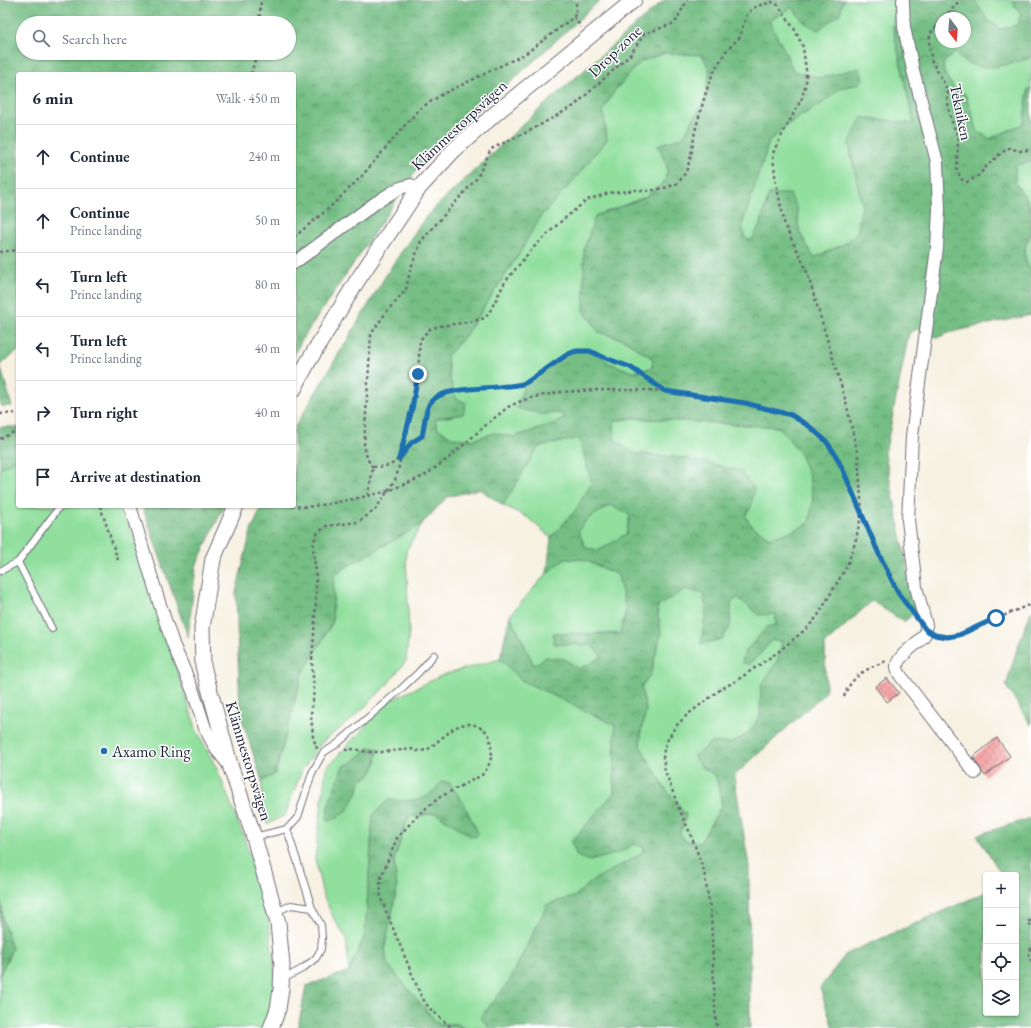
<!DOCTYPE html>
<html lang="en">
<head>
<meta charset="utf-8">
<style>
	:root { --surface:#fff; --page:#f2f2f3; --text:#1f2937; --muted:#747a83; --line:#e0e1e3 }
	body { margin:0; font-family:"EB Garamond",serif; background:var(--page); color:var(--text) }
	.controls { position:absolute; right:12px; bottom:12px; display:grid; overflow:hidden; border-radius:4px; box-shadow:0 1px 3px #0004 }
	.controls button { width:36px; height:36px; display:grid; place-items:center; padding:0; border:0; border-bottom:1px solid var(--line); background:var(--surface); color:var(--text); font:20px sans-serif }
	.compass { position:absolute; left:935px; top:12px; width:36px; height:36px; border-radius:50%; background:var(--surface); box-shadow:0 1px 3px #0004; rotate:164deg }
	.stop { position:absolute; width:12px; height:12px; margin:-9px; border:3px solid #1f6fb2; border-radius:50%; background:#fff }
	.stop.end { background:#1f6fb2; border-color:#fff; box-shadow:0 1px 4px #0008 }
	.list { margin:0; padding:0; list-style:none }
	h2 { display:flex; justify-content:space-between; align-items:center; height:52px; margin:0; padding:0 16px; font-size:17px }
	h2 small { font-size:13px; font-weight:400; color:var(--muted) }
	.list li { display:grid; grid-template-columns:26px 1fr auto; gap:12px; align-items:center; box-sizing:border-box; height:64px; padding:0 16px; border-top:1px solid var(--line) }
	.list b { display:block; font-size:15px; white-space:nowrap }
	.list p { margin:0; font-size:13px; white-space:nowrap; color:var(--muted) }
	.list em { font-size:13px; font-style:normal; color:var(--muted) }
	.icon { flex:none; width:22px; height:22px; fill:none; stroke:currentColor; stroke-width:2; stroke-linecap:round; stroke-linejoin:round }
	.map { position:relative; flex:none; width:1031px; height:1028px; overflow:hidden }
	.search { position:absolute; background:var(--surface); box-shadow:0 1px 3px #0004; left:16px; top:16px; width:280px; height:44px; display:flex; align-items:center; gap:10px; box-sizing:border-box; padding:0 14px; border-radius:22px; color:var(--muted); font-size:15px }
	.panel { position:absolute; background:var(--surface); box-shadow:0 1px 3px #0004; left:16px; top:72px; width:280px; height:436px; border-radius:4px }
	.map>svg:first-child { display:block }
	.green { fill:#90df9d; stroke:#59806c; fill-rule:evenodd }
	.forest { fill:url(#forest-crowns); stroke:#4b7060; fill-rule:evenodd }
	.building { fill:url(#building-cross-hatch) }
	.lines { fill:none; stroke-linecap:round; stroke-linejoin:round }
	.service-casing { stroke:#6d6a75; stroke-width:8 }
	.minor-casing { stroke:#6d6a75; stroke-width:14 }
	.tertiary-casing { stroke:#6d6a75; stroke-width:17 }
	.path { stroke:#6d6a75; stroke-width:2.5; stroke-dasharray:3 3; stroke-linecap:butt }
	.service { stroke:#fff; stroke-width:6 }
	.minor { stroke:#fff; stroke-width:12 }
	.tertiary { stroke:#fff; stroke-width:15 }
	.route { stroke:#1f6fb2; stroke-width:5 }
	.poi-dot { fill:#1f6fb2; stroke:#fff; stroke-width:1.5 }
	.labels { text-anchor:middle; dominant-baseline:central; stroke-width:3; stroke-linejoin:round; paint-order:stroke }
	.street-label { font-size:16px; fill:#22223b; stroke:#fff }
	.poi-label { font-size:16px; fill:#22223b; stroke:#fff; text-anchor:start }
</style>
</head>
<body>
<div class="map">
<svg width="1031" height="1028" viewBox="0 0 1031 1028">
	<defs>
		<pattern id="forest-crowns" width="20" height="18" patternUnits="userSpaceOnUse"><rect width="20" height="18" fill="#74be84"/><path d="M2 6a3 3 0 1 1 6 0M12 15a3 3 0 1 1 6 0" fill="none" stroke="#5f9a6d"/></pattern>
		<pattern id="building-cross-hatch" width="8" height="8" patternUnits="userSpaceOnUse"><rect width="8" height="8" fill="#f6a9a8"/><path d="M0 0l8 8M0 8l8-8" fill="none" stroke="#d39192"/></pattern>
	</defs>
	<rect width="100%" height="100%" fill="#fff"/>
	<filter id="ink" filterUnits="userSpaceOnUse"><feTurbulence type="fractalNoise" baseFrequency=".025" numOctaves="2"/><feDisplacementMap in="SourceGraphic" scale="8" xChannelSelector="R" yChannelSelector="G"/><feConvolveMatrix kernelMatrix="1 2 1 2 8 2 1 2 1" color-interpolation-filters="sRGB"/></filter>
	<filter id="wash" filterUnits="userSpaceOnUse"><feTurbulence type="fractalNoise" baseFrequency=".012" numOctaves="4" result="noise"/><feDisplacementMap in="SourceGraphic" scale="16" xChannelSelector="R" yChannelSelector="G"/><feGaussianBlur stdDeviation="0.9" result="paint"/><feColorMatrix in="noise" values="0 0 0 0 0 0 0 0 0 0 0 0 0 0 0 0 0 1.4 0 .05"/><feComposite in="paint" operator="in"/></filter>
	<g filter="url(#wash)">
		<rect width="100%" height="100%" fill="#f7f1e2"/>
		<path class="green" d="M843 0H896L893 28 914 124 862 118 849 144 862 205 858 230 848 242 814 258 799 231 797 209 769 194 761 223 751 241 744 237 742 225 769 142 785 126 821 104 842 87 859 84V69L820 78 793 71 786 54 769 21 792 7 804 22 840 14Z
			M974 0H1011L1021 14 1018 25 1000 29 987 19Z
			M665 53 702 55 710 71 705 100 683 137 658 145 668 169 665 181 646 197 595 216 599 332 625 340 653 359 652 368 633 372 609 363 596 351H572L524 385 540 414 561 413 565 419 543 428 513 437 494 433 472 440 453 438 438 429 435 419 463 414C453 393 449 379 447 356L465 336 519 254 540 217 573 181 607 139 603 110 615 90 640 62Z
			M955 53 967 63 1029 58 1031 54V88L1028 89 1024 123 990 139 978 132 965 94 955 90 944 73 943 63Z
			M1031 162V212L1027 200 1015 183V165Z
			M1031 229V269L1028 268 1024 252Z
			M633 418 780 427 799 452 809 475 813 502 809 523 793 531 769 538 751 525 745 516 751 507 691 459 632 453 614 439V421Z
			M579 437 592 483 575 511 551 538 527 517 503 505 538 447Z
			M18 459V506H123L197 731 218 771 244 838 267 910 276 979 275 1000 267 1028H0V975L12 949 3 920 0 888V468Z
			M610 505 630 515 626 535 600 550 586 548 578 531 586 520Z
			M422 524 406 551 409 632 406 661 386 686 352 719 322 742 302 770 285 815 268 824 262 813V781L275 774 302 675 332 623 334 574Z
			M565 559H583L618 575 626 610 620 634 600 633 554 644 591 645 602 657 579 670 564 659 533 665 510 615 547 573Z
			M685 589 703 594 706 609 701 644 730 627 731 604 738 597 747 604 776 613V625L755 640 744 653H761L772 640 782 641 778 660 761 686 760 716 748 734 731 743H711L702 767 716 776 722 805 700 843 684 841 680 833 686 815 665 788 640 746 641 732 646 710 641 687 650 675 661 635 657 607Z
			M500 659 521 680 615 725 614 793 571 842 618 853 634 844 643 847V852L634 858 592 881 574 897 558 901 547 905 509 982 481 1018 490 1028H464L457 1024H438L387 964 385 947 397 889 394 860 408 817 436 813 471 836 478 833 464 805 450 783 442 782C425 804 414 801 388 800L373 815 365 935 349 971 346 938 335 921 323 895 315 859 326 768 389 701 443 675ZM370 747 371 774 360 782 357 794 328 807 343 767 353 762Z"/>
		<path class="forest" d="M0 0H600L513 80 429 152 301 341 294 356V74H18V351L0 365 12 406H0ZM23 23H289V53H23Z
			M664 0H843L840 14 818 30 804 22 792 7 769 21 786 54 793 71 820 78 859 68 863 78 859 84 842 87 821 104 785 126 769 142 742 225 744 237 751 241 761 223 769 194H790L797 209 799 231 814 258 848 242 858 230 862 205 849 144 862 117 914 124 893 28 896 0H974L987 19 1000 29 1018 25 1021 14 1011 0H1031V54L1029 58C1010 64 986 72 967 63 963 61 959 56 955 53L943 63 944 73 955 90 965 94 978 132 990 139 1024 123 1028 89 1031 88V162L1015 165V183L1027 200 1031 212V229L1024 252 1028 268 1031 269V315L951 332 937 338 919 328 909 333 885 454 916 611 904 622 872 601 825 644 826 692 734 776 749 866 750 1028H490L480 1018 509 982 547 905 558 901 574 897 592 881 634 858 643 852V847L634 844 618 853 590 861 577 856 571 842 614 793 615 725 521 680 500 659 510 615 534 665 546 657 564 659 579 669 602 657 591 645 554 644 553 633 620 634 626 610 618 575 583 559H565L547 573 551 538 575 511 592 483 579 438 538 447 503 505 479 489 447 497 422 524 334 574 332 623 302 675 275 774 262 781 240 713 236 592 251 531 262 506H294V431L296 425 391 267 426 216 533 115ZM941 18H965V42H941ZM665 53 702 55 710 71 705 100 683 137 658 145 668 169 665 181 646 197 595 216 584 249V311L599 332 626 340 653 359 652 368 633 372 609 363 596 351H572L524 385 517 408 540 414 561 413 564 419 543 428 513 437 494 433 472 440 454 438 438 429 435 419 463 414 466 403 456 398 449 377 447 356 465 336 519 254 540 217 573 181 607 139 603 110 615 90 640 62ZM633 418 780 427 799 452 809 475 813 502 809 523 793 531 769 538 751 525 745 516 751 507 754 488 740 471 691 459 632 453 614 439V421ZM610 505 630 515 626 534 600 550 586 548 578 531 586 520ZM685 589 703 594 706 609 701 644 722 639 730 627 731 604 737 597 759 615 776 614V625L767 627 744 653 742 663 749 664 761 653 772 640 782 641 778 660 761 686 760 716 748 734 731 743H711L693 757 702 767 716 776 722 805 700 843 684 840 680 833 686 815 665 788 640 746 641 732 646 710 641 687 650 675 661 635 657 607Z
			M0 427H18V459L0 468Z
			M142 506H224L196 566 188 637Z
			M1031 611V725L1006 686 1016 652Z
			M370 747 378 749 376 764 371 774 360 782 357 794 347 811 333 820 327 821 328 807 343 766 353 762Z
			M442 781 450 783 464 805 478 833 476 837 471 836 436 813 408 817 394 860 397 889 385 947 387 964 438 1024H457L464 1028H298L306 986 349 971 365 935 373 815 388 800C414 801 425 804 442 781Z
			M1031 818V1028H833L820 988 846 954 986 892V1013H1016V875H1002L977 835Z
			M0 888 3 920 12 949 0 975Z"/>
		<g id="blocks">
			<path class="building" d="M887 678 899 693 887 702 875 687Z
				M997 738 1010 756 985 776 973 757Z"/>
		</g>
	</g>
	<g filter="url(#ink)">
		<use href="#blocks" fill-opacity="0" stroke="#6d6a75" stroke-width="1"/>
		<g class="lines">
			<g class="service-casing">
				<path id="service" d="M18 562 52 629
					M0 571 18 562 60 506
					M254 837 287 829 298 817 312 773 323 753 337 744 400 690 418 673 434 655
					M276 912 291 905 312 908
					M283 979 302 969 316 958 321 949 322 938 321 925 312 908 287 829"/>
			</g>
			<g class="minor-casing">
				<path id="minor" d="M903 0 904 27 913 70 937 162 939 209 937 248 912 436 908 520 916 587 926 625C926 628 927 631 925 634 920 643 896 656 897 667 897 669 899 673 900 675L975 773
					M294 263 374 204 391 193 400 188 411 185 419 188
					M130 506 159 602 173 644 193 691 205 728 216 749 229 765"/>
			</g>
			<g class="tertiary-casing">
				<path id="tertiary" d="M294 389 308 362 357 281 419 188 454 150 496 113 634 0
					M236 506 213 559 202 628 203 666 231 768 254 837 278 923 282 965 281 989 278 1009 271 1028"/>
			</g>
			<path class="path" d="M574 17 581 27
				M944 18 960 0
				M941 22 930 34 929 46 932 62 944 83 948 92 947 100 951 119 958 138 957 170 961 179 967 182 978 176 987 166 1001 153 1009 148 1020 151 1031 150
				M259 23 261 0
				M251 74 257 53
				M294 237 328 209 361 177 419 109 443 94 525 54 574 17 576 11V0
				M0 252 18 250
				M0 414 18 413
				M0 439 18 430
				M373 467C367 461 366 454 364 445L371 334 387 311 406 290 410 271 421 241 477 178 491 149 531 130 574 106 630 55 644 34 675 23 687 0
				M373 467C400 466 394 461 409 445 412 441 418 439 422 436 425 425 424 413 430 403 443 384 501 390 522 384L527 382 568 354 583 351H590L603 357 631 367 665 391
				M368 496 373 467
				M100 506 118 560
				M291 506 307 507 328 504 368 496 388 491 424 476 450 457 487 424 508 407 521 401 534 397 561 392 596 390H649L665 391 745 403 791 415 809 426 826 441 843 470 878 551 899 593 907 605
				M936 636 947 637 959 635 1031 604
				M844 697C851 676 866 669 886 661
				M317 749 313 737 311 714 314 691 312 662 316 604V573L313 547 316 535 326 526 358 522 375 510 395 480 398 471 418 374 420 340 425 334 430 329 439 326 469 322 485 318 489 313 505 282 532 249 558 224 587 200 609 193 637 190 650 191 668 187 678 183 686 172 691 156 695 131 706 92 713 73 726 51 740 37 745 18 751 10 757 6 772 2 778 5 795 30 803 47 806 70V83L802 98 774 150 773 157 776 183 785 226 806 269 846 402 858 456 862 512 855 543 847 566 817 617 806 629 778 652 736 681 721 689 687 715 675 727 667 741 664 749 663 757 665 771 680 811 691 835 704 871 711 915 715 1010 717 1028
				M345 750 354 749 367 752H382L412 749 417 751 427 750 453 729 460 725 468 724 475 725 483 729 487 732 490 737 492 755 488 767 482 775 440 797 419 814 397 838 380 880 381 899 421 996 429 1008 452 1028
				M1031 921H1028L1031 927
				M1031 948C1027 952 1029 957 1031 961"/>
			<use href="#service" class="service"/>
			<use href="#minor" class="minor"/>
			<use href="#tertiary" class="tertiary"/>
		</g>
	</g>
	<g class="lines" filter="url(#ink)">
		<path class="route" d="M418 374 412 409 399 459 411 443 422 436C425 425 424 413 430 403 443 384 500 390 522 384L527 382 568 354 576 351H590L603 357 630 367 665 391 745 403 791 415 809 426 826 441 835 454 843 470 878 552 898 593 926 630 935 635 947 637 959 635 996 618"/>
	</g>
	<circle class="poi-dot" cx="104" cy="751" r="4"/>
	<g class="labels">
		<g class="street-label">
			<text transform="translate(615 51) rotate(-44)">Drop-zone</text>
			<text transform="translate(961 112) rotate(78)">Tekniken</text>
			<text transform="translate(459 125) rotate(-43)">Klämmestorpsvägen</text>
			<text transform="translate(249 761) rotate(73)">Klämmestorpsvägen</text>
		</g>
		<g class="poi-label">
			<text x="112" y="751">Axamo Ring</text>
		</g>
	</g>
</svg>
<div class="controls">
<button>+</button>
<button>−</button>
<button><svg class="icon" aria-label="locate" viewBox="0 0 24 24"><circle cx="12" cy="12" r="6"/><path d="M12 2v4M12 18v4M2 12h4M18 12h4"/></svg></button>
<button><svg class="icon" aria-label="layers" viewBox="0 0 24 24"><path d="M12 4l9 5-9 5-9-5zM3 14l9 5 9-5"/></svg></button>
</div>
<svg class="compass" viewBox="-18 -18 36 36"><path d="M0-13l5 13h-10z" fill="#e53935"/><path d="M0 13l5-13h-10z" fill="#747a83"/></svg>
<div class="stop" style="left:996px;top:618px"></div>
<div class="stop end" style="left:418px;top:374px"></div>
<div class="search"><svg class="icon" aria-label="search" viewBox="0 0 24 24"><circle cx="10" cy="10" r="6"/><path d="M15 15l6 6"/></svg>Search here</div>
<section class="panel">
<h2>6 min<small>Walk · 450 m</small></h2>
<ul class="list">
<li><svg class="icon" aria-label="ahead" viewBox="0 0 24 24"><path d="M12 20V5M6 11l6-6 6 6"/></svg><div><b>Continue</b></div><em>240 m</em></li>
<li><svg class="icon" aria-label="ahead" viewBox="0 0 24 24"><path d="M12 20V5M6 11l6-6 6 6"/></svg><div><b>Continue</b><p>Prince landing</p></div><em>50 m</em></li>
<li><svg class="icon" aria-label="left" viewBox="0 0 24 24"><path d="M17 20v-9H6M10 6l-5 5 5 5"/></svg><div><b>Turn left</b><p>Prince landing</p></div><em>80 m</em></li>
<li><svg class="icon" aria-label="left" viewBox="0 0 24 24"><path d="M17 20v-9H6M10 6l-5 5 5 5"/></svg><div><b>Turn left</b><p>Prince landing</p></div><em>40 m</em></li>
<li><svg class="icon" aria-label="right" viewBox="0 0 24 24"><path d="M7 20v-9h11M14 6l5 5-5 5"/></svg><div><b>Turn right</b></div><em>40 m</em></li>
<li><svg class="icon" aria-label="arrive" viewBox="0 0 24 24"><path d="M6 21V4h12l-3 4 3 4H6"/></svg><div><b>Arrive at destination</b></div></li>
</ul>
</section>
</div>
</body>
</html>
